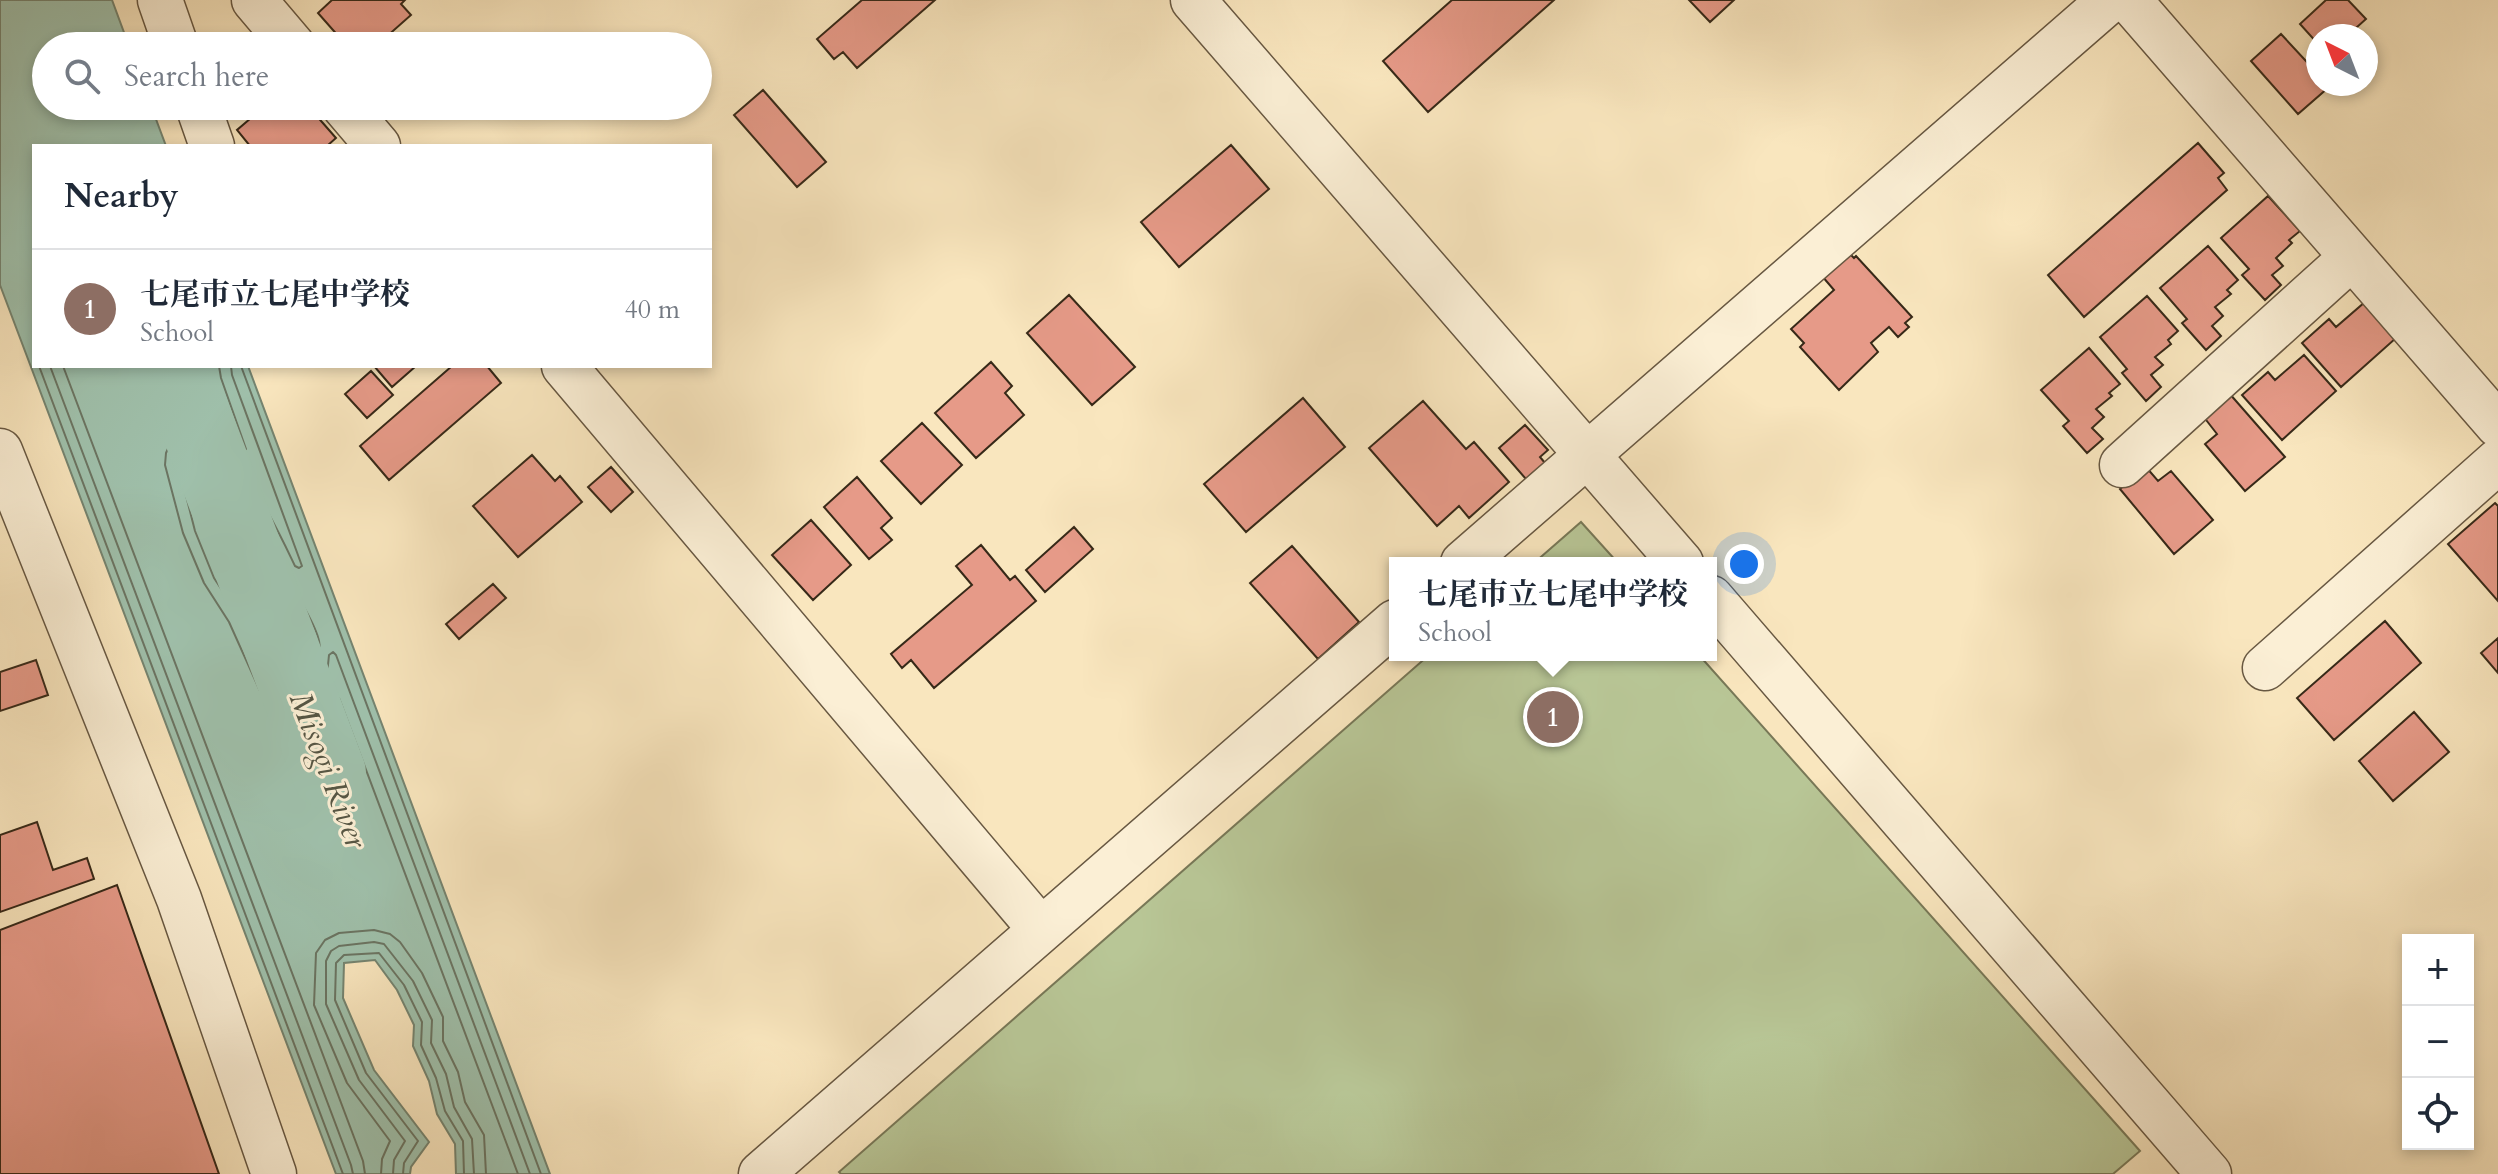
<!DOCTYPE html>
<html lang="en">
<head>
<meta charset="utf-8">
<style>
	:root { --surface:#fff; --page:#f2f2f3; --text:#1f2937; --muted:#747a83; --line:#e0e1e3; --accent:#0f766e }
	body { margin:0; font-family:Cardo,"Noto Serif JP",serif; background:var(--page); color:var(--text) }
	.controls { position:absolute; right:24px; bottom:24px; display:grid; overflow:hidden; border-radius:0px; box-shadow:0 4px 12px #0003 }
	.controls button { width:72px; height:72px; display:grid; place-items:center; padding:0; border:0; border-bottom:2px solid var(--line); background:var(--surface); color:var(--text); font:40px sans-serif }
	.compass { position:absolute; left:2306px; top:24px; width:72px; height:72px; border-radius:50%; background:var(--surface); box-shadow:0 4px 12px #0003; rotate:318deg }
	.you { position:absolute; left:1744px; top:564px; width:28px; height:28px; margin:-20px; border:6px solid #fff; border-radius:50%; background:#1a73e8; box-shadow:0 0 0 12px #1a73e833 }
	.badge { display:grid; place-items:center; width:52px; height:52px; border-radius:50%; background:var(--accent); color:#fff; font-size:26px; font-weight:700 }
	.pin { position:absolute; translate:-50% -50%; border:4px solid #fff; box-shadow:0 2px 8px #0006 }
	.popup { position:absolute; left:1389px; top:557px; width:328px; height:104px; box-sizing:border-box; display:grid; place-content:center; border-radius:0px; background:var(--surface); filter:drop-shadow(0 2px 6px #0005); font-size:26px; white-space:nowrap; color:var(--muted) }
	.popup b { font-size:30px; color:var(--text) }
	.popup::after { content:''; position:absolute; left:50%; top:100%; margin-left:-16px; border:16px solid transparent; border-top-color:var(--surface) }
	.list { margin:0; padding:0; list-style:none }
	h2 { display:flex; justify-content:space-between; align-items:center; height:104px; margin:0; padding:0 32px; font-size:34px }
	h2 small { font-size:26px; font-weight:400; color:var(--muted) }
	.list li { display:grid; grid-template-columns:52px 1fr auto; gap:24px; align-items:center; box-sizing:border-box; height:120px; padding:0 32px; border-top:2px solid var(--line) }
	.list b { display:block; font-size:30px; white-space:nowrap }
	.list p { margin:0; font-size:26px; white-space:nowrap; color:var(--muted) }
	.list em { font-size:26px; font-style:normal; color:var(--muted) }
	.icon { flex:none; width:44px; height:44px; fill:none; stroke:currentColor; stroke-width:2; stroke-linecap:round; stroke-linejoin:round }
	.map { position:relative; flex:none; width:2498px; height:1174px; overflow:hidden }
	.search { position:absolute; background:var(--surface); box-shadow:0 4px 12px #0003; left:32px; top:32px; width:680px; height:88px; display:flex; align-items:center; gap:20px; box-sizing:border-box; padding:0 28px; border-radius:44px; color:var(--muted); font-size:30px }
	.panel { position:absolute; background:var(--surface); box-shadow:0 4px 12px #0003; left:32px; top:144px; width:680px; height:224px; border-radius:0px }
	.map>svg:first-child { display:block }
	.green { fill:#b8c696; stroke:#787857; stroke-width:2 }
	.water { fill:#9fc0ab; stroke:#758470; stroke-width:2; fill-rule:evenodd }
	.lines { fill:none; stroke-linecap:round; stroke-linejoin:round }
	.shore { stroke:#6b7462; stroke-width:2 }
	.river { stroke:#9fc0ab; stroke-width:74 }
	.building { fill:#e69a88; stroke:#372918; stroke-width:2 }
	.minor-casing { stroke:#685842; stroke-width:47 }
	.minor { stroke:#fbefd5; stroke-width:44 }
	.labels { text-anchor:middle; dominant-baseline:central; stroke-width:6; stroke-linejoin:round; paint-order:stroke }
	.water-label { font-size:32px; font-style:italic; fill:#565644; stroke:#fbefd5 }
</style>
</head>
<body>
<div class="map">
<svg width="2498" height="1174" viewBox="0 0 2498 1174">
	<rect width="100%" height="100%" fill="#f9e6be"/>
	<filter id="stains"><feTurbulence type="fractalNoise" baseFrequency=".0025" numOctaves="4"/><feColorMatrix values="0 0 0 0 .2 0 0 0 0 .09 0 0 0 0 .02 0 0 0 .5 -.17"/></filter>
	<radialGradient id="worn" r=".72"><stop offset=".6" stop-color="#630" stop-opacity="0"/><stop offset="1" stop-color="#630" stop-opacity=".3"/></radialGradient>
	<path class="green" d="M1581 522 1618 563H1534Z
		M1429 655H1699L2140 1151 2113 1174H841L839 1172Z"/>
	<path class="water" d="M0 0H112L129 46H46V106H151L166 146H34V366H248L550 1174H456L455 1144 437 1114 429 1081 413 1046 414 1025 397 990 375 960 344 963 343 998 374 1070 429 1142 411 1167 410 1174H336L0 285ZM202 455 229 483 259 532 311 643 309 678 304 686 282 671 255 607 231 570 211 524 194 461Z"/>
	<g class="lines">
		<path class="shore" d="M39 366 343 1174
			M50 366 351 1165 353 1174
			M63 366 363 1161 365 1174
			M219 366 221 378 246 449 240 452 221 432 204 426 186 430 170 444 166 453 165 465 183 533 204 583 229 622 260 691 286 710 300 715 319 712 334 696 339 698 518 1174
			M231 366 232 375 302 566 299 568 295 566C283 541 228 420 191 441 183 446 179 451 177 460L195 531 214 578 239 616 268 682 294 701 303 704 311 702 317 697 326 685 329 655 333 652 336 655 530 1174
			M241 366 541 1174
			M202 448C239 463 281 560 298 596 305 610 316 626 319 641 322 656 318 683 307 693 273 696 261 635 249 612 242 599 232 588 225 576 205 542 197 501 187 464L189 455Z
			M381 1174 382 1159 390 1141 347 1083 314 1005 316 953 325 940 339 933 374 930 390 934 400 942 422 973 443 1017V1041L458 1072 465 1102 484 1135 486 1174
			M393 1174 394 1160 405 1141 359 1080 326 1004V961L331 951 339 946 374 942 384 944 413 981 432 1020 431 1043 446 1074 454 1107 472 1139 474 1174
			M403 1174 404 1163 418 1141 366 1073 335 1000 336 963 344 955 379 953 404 985 422 1022 421 1045 436 1078 445 1111 463 1141 464 1174"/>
		<path class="river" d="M175 366 329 773"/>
	</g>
	<path class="building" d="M332 0H405L401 4 411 15 376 46H347L318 13Z
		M862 0H935L857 68 843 52 834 59 817 39Z
		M1452 0H1554L1428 112 1383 61Z
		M1689 0H1734L1710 22Z
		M2326 0H2348L2366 19 2347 36H2318V44L2300 24Z
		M2281 34 2318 74V84H2327L2329 87 2298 114 2251 61Z
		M763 90 826 162 797 187 734 115Z
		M265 106H303L305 109 308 106 336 138 327 146H250L237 130Z
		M2198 143 2224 173 2218 178 2227 190 2084 317 2048 275Z
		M1231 145 1269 189 1179 267 1141 222Z
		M2268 196 2300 231 2289 240 2292 243 2276 258 2283 266 2272 275 2281 285 2265 300 2242 275 2249 269 2221 238Z
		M2208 246 2238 280 2227 290 2231 294 2215 307 2223 316 2212 326 2221 336 2206 350 2182 323 2187 319 2160 288Z
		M1848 252 1854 258 1856 256 1912 317 1905 323 1909 327 1898 337 1889 327 1871 343 1878 352 1839 390 1800 347 1804 343 1791 329 1834 290 1822 276Z
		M1069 295 1135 367 1092 405 1027 333Z
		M2147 296 2178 331 2168 340 2171 344 2155 357 2163 365 2151 375 2161 387 2146 401 2122 373 2127 369 2100 337Z
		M2365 302 2396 338 2341 387 2302 343 2329 319 2336 327Z
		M2089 348 2120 384 2109 393 2112 396 2096 409 2104 417 2092 428 2103 439 2087 453 2063 426 2069 421 2041 390Z
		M2304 355 2336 391 2282 440 2242 395 2268 372 2275 380Z
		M991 362 1012 386 1005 393 1024 415 976 458 935 413Z
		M374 366H416L392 387Z
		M452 366H487L501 383 389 480 360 446Z
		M371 371 393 395 367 418 345 394Z
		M2229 393 2285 457 2245 491 2205 444 2217 434 2203 416Z
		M1303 398 1345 447 1246 532 1204 484Z
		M1423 401 1466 449 1474 442 1509 482 1469 518 1459 506 1437 526 1369 448Z
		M922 423 962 465 921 504 881 461Z
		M1525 425 1548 450 1540 457 1545 463 1526 479 1499 448Z
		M532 455 555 481 560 476 582 502 518 557 473 506Z
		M611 467 633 492 611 512 588 487Z
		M2146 467 2158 481 2171 471 2213 520 2174 554 2120 489Z
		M857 477 892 518 881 528 892 540 869 559 824 507Z
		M2495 503 2498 506V601L2448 544Z
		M811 520 851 565 813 600 772 555Z
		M1074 527 1093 549 1045 592 1026 570Z
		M981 545 1010 580 1015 576 1036 601 934 688 911 660 902 668 891 654 972 585 956 566Z
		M1292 546 1359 622 1318 659 1250 583Z
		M493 584 506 598 459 639 446 624Z
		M2385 621 2421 663 2334 740 2297 698Z
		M2498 638V673L2481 653Z
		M36 660 48 695 0 711V672Z
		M2414 712 2449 752 2393 801 2359 761Z
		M37 822 53 870 87 858 94 879 0 912V835Z
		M117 885 219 1174H0V930Z"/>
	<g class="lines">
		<g class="minor-casing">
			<path id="minor" d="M160 0 176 46
				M254 0 293 46
				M1193 0 1681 563
				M2129 0 2498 425
				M198 106 212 146
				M344 106 378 146
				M564 366 1041 930
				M0 451 179 899 274 1174
				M2122 465 2351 258
				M1463 563 2110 0
				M1711 598 2209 1174
				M2265 668 2498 461
				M761 1174 1395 622"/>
		</g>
		<use href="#minor" class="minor"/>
	</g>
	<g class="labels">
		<g class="water-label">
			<text transform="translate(328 770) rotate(69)">Misogi River</text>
		</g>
	</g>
	<rect width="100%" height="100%" filter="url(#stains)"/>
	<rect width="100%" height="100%" fill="url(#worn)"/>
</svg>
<div class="controls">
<button>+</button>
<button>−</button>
<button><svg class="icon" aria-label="locate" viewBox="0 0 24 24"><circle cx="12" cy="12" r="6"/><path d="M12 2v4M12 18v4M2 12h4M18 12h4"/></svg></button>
</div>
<svg class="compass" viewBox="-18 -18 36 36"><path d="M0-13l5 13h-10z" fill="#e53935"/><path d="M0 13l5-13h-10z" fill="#747a83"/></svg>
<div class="you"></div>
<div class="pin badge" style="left:1553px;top:717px;background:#8d6e63">1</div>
<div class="popup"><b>七尾市立七尾中学校</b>School</div>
<div class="search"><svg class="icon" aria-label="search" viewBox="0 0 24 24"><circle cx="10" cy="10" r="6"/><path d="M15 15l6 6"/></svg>Search here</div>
<section class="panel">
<h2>Nearby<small></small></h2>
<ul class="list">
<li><span class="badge" style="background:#8d6e63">1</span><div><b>七尾市立七尾中学校</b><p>School</p></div><em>40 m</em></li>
</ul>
</section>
</div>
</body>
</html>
